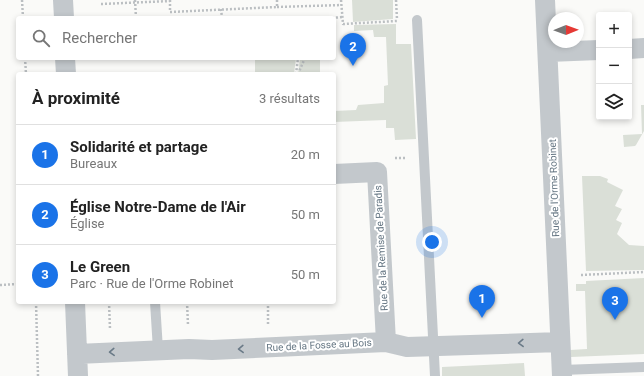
<!DOCTYPE html>
<html lang="fr">
<head>
<meta charset="utf-8">
<style>
	:root { --surface:#fff; --page:#f6f6f6; --text:#222; --muted:#767676; --line:#e0e0e0; --accent:#1a73e8 }
	body { margin:0; font-family:Roboto,sans-serif; background:var(--page); color:var(--text) }
	.controls { position:absolute; right:12px; top:12px; display:grid; overflow:hidden; border-radius:4px; box-shadow:0 2px 6px #0003 }
	.controls button { width:36px; height:36px; display:grid; place-items:center; padding:0; border:0; border-bottom:1px solid var(--line); background:var(--surface); color:var(--text); font:20px sans-serif }
	.compass { position:absolute; left:548px; top:12px; width:36px; height:36px; border-radius:50%; background:var(--surface); box-shadow:0 2px 6px #0003; rotate:89deg }
	.you { position:absolute; left:432px; top:242px; width:14px; height:14px; margin:-10px; border:3px solid #fff; border-radius:50%; background:#1a73e8; box-shadow:0 0 0 6px #1a73e833 }
	.badge { display:grid; place-items:center; width:26px; height:26px; border-radius:50%; background:var(--accent); color:#fff; font-size:13px; font-weight:700 }
	.pin { position:absolute; translate:-50% -33px; filter:drop-shadow(0 1px 2px #0008) }
	.pin::after { content:''; position:absolute; top:21px; width:14px; height:12px; background:inherit; clip-path:polygon(0 0,100% 0,50% 100%) }
	.list { margin:0; padding:0; list-style:none }
	h2 { display:flex; justify-content:space-between; align-items:center; height:52px; margin:0; padding:0 16px; font-size:17px }
	h2 small { font-size:13px; font-weight:400; color:var(--muted) }
	.list li { display:grid; grid-template-columns:26px 1fr auto; gap:12px; align-items:center; box-sizing:border-box; height:60px; padding:0 16px; border-top:1px solid var(--line) }
	.list b { display:block; font-size:15px; white-space:nowrap }
	.list p { margin:0; font-size:13px; white-space:nowrap; color:var(--muted) }
	.list em { font-size:13px; font-style:normal; color:var(--muted) }
	.icon { flex:none; width:22px; height:22px; fill:none; stroke:currentColor; stroke-width:2; stroke-linecap:round; stroke-linejoin:round }
	.map { position:relative; flex:none; width:644px; height:376px; overflow:hidden }
	.search { position:absolute; background:var(--surface); box-shadow:0 2px 6px #0003; left:16px; top:16px; width:320px; height:44px; display:flex; align-items:center; gap:10px; box-sizing:border-box; padding:0 14px; border-radius:4px; color:var(--muted); font-size:15px }
	.panel { position:absolute; background:var(--surface); box-shadow:0 2px 6px #0003; left:16px; top:72px; width:320px; height:232px; border-radius:4px }
	.map>svg:first-child { display:block }
	.green { fill:#dadfd7 }
	.lines { fill:none; stroke-linecap:round; stroke-linejoin:round }
	.path { stroke:#bbbfc2; stroke-width:2.5; stroke-dasharray:2 2; stroke-linecap:butt }
	.service { stroke:#c3c8cc; stroke-width:10 }
	.minor { stroke:#c3c8cc; stroke-width:20 }
	.path-bridge { stroke:#bbbfc2; stroke-width:2.5; stroke-dasharray:2 2; stroke-linecap:butt }
	.oneway { stroke:#6a7a87 }
	.labels { text-anchor:middle; dominant-baseline:central; stroke-width:4; stroke-linejoin:round; paint-order:stroke }
	.street-label { font-size:10px; fill:#657683; stroke:#fff }
</style>
</head>
<body>
<div class="map">
<svg width="644" height="376" viewBox="0 0 644 376">
	<rect width="100%" height="100%" fill="#fafaf8"/>
	<path class="green" d="M352 0H393V19L353 22Z
		M396 24V44H411L416 139 395 140 394 128H386V120L334 122V111L356 110 358 105 384 103V86L388 85 386 37H374L373 30 354 31V25Z
		M255 58H296L294 74H255Z
		M300 58H320V74H298Z
		M641 105H644V131L636 145 635 146 624 147 623 135 642 134Z
		M582 176H600L608 179 607 182 623 190 615 206 622 209 616 220 622 223 617 234 629 245 644 246V270L586 271Z
		M644 278V354L571 357 570 350 587 349 585 291H576V284H586V281Z
		M524 363 525 376H442V367Z"/>
	<g class="lines">
		<path class="path" d="M22 0 23 18
			M170 0V12L277 7V0
			M341 0 343 24 397 21
			M396 0 397 19
			M101 4 170 1
			M277 7 341 5
			M221 9 222 18
			M332 18 342 17
			M25 58 26 74
			M296 74 298 58
			M298 74 305 58
			M395 158H406
			M581 275 644 272
			M0 285 18 284
			M36 302 38 376
			M109 302 110 329
			M187 302 188 325
			M268 302V325"/>
		<path class="service" d="M417 20 435 376
			M155 302 158 350
			M562 370 644 367"/>
		<path class="minor" d="M63 0 64 18
			M545 0 562 376
			M629 49 644 48
			M548 52 599 50
			M65 58 66 74
			M334 174 377 172 386 342
			M75 302 78 376
			M77 354 189 349 212 350 386 342 407 347 560 342"/>
		<path class="path-bridge" d="M135 0 136 18"/>
	</g>
	<defs><path id="oneway-chevron" d="M-2-3.5L2.5 0L-2 3.5" fill="none" stroke-width="1.6" stroke-linecap="round" stroke-linejoin="round"/></defs>
	<g class="oneway">
		<use href="#oneway-chevron" transform="translate(521 343) rotate(178)"/>
		<use href="#oneway-chevron" transform="translate(241 349) rotate(178)"/>
		<use href="#oneway-chevron" transform="translate(112 352) rotate(177)"/>
	</g>
	<g class="labels">
		<g class="street-label">
			<text transform="translate(554 188) rotate(-92)">Rue de l'Orme Robinet</text>
			<text transform="translate(381 248) rotate(-93)">Rue de la Remise de Paradis</text>
			<text transform="translate(319 345) rotate(-3)">Rue de la Fosse au Bois</text>
		</g>
	</g>
</svg>
<div class="controls">
<button>+</button>
<button>−</button>
<button><svg class="icon" aria-label="layers" viewBox="0 0 24 24"><path d="M12 4l9 5-9 5-9-5zM3 14l9 5 9-5"/></svg></button>
</div>
<svg class="compass" viewBox="-18 -18 36 36"><path d="M0-13l5 13h-10z" fill="#e53935"/><path d="M0 13l5-13h-10z" fill="#767676"/></svg>
<div class="you"></div>
<div class="pin badge" style="left:482px;top:318px">1</div>
<div class="pin badge" style="left:353px;top:66px">2</div>
<div class="pin badge" style="left:615px;top:320px">3</div>
<div class="search"><svg class="icon" aria-label="search" viewBox="0 0 24 24"><circle cx="10" cy="10" r="6"/><path d="M15 15l6 6"/></svg>Rechercher</div>
<section class="panel">
<h2>À proximité<small>3 résultats</small></h2>
<ul class="list">
<li><span class="badge">1</span><div><b>Solidarité et partage</b><p>Bureaux</p></div><em>20 m</em></li>
<li><span class="badge">2</span><div><b>Église Notre-Dame de l'Air</b><p>Église</p></div><em>50 m</em></li>
<li><span class="badge">3</span><div><b>Le Green</b><p>Parc · Rue de l'Orme Robinet</p></div><em>50 m</em></li>
</ul>
</section>
</div>
</body>
</html>
